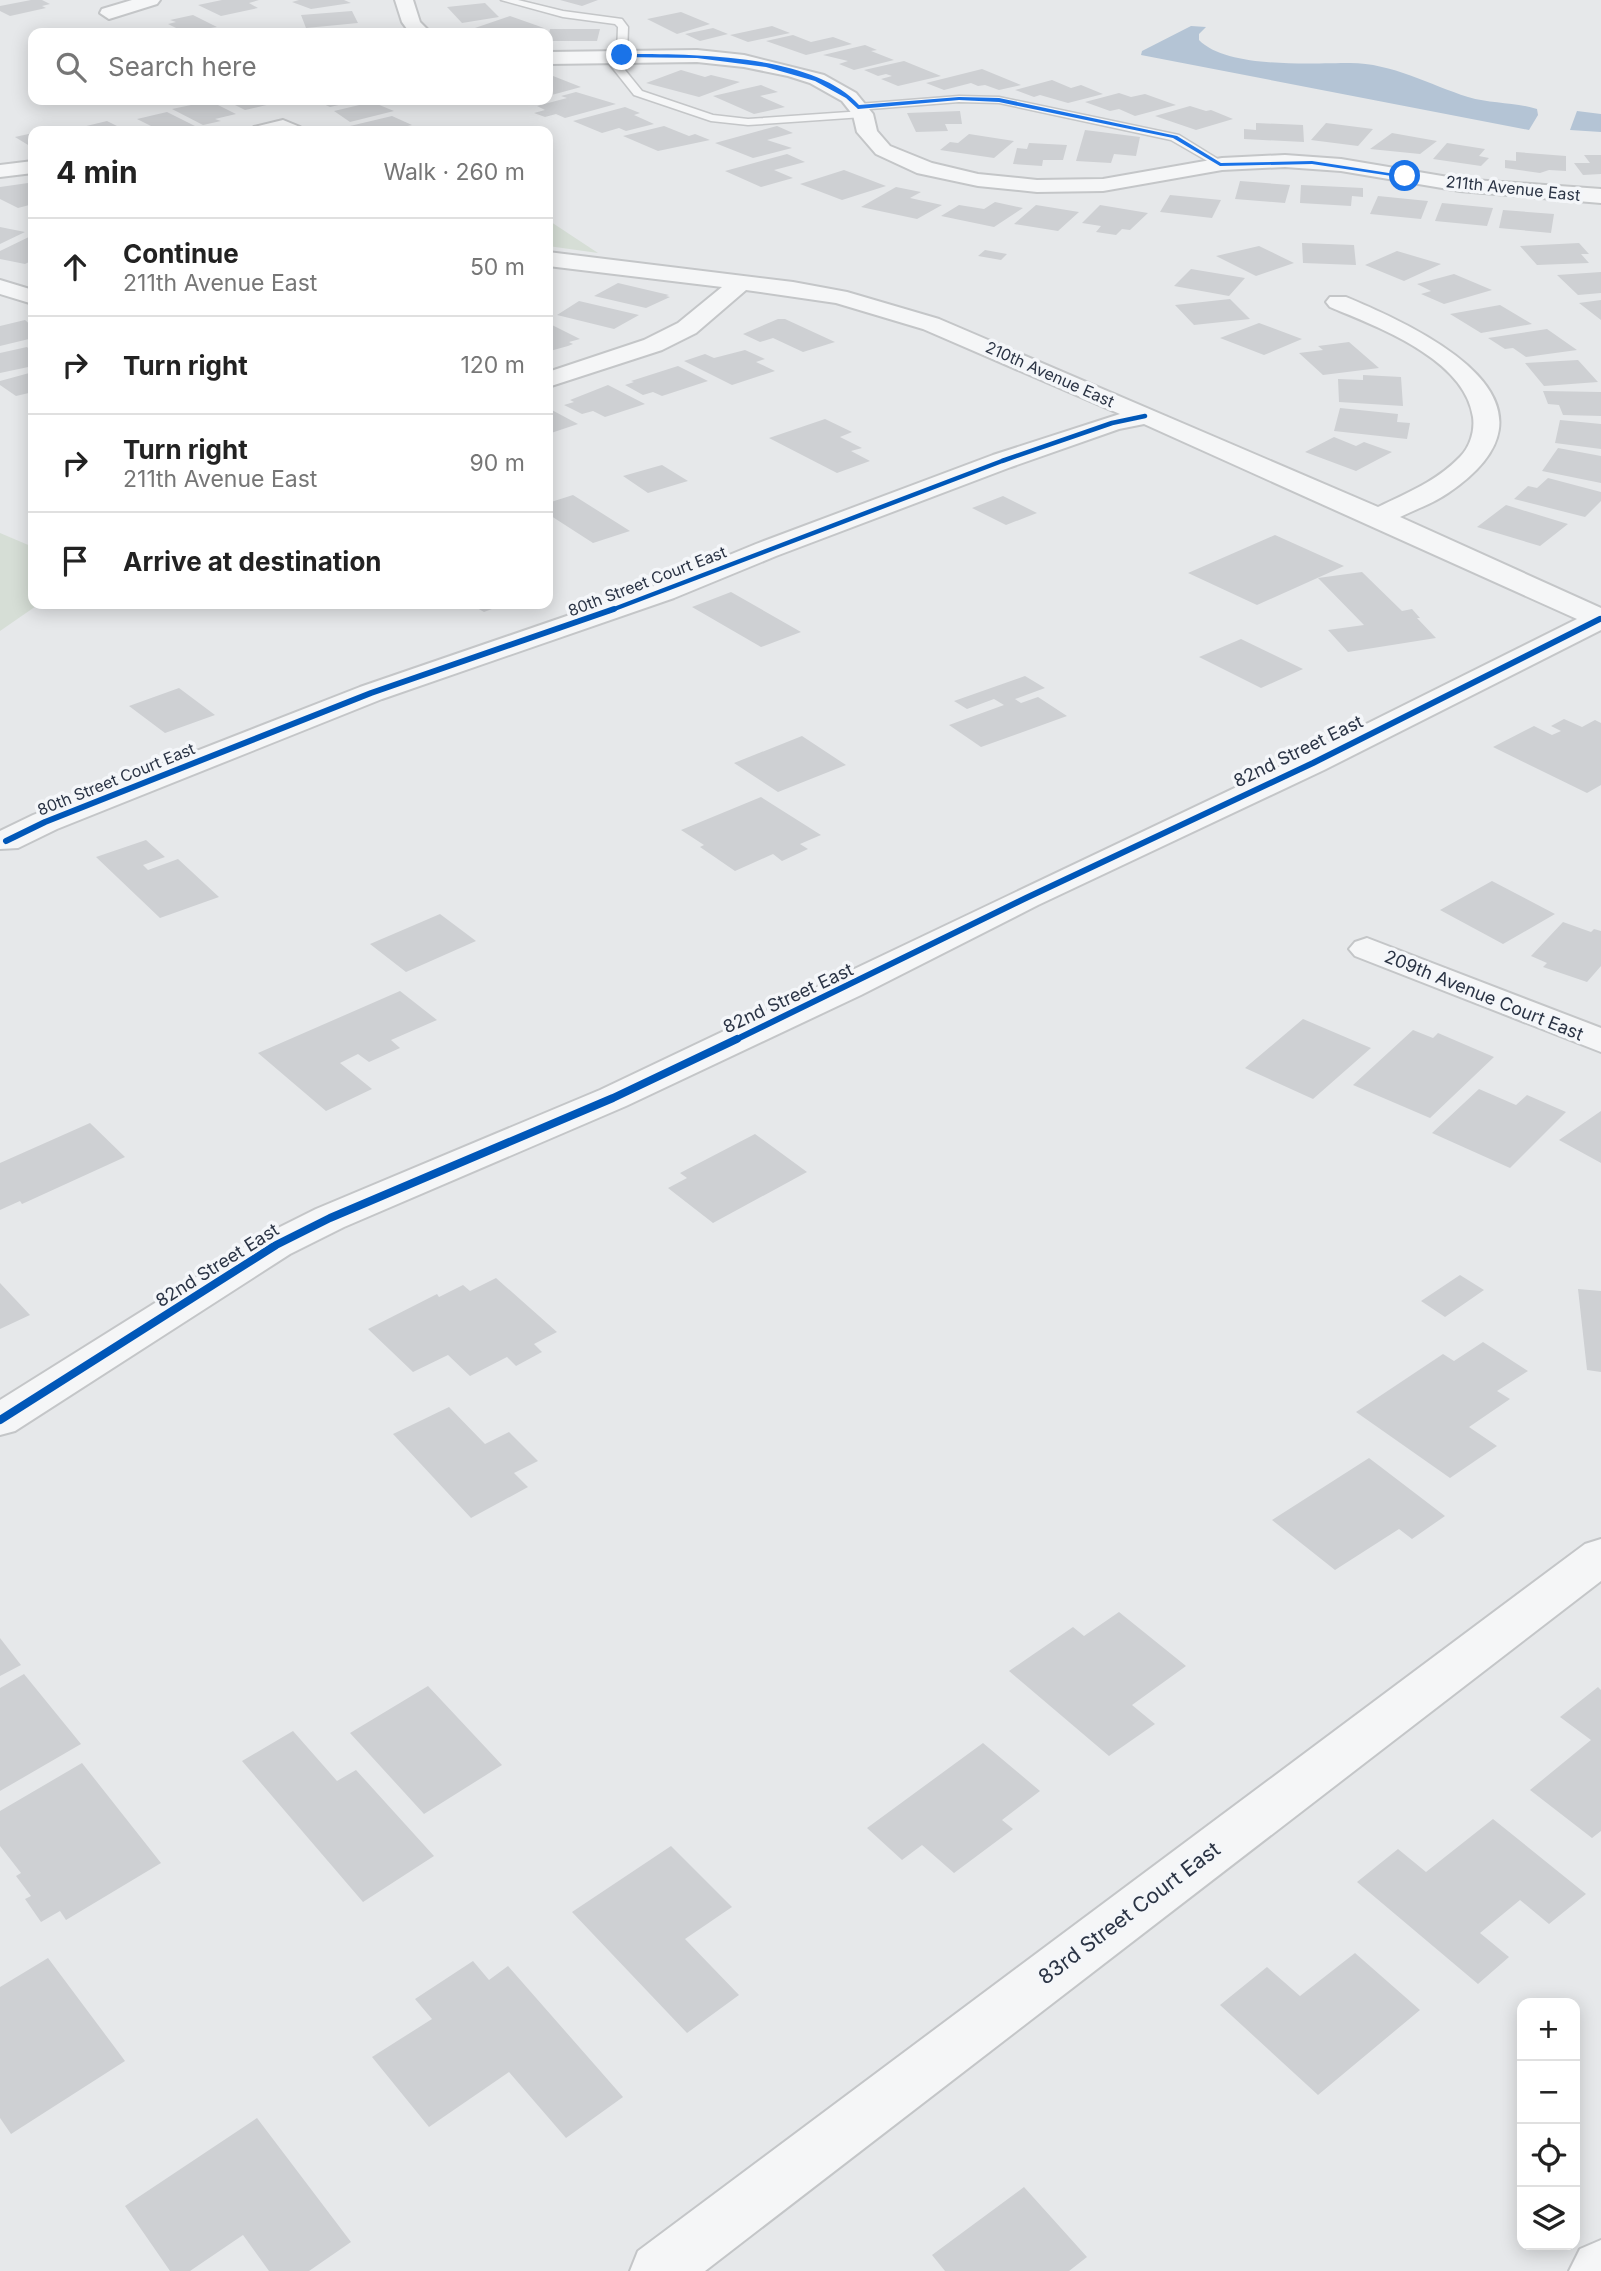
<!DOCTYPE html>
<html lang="en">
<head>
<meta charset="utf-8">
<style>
	:root { --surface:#fff; --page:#f2f2f2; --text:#222; --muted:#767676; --line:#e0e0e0 }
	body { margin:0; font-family:Inter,sans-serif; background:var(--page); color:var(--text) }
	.controls { position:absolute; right:21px; bottom:21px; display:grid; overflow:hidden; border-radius:14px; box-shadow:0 4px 18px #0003 }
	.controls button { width:63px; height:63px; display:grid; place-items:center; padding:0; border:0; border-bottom:2px solid var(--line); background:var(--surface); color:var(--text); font:35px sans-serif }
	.stop { position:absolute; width:21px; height:21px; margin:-16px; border:5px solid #1a73e8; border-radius:50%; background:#fff }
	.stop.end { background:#1a73e8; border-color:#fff; box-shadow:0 2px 7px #0008 }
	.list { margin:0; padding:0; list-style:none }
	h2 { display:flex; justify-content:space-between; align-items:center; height:91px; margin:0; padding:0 28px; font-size:30px }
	h2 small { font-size:23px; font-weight:400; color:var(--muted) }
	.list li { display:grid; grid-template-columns:46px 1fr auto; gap:21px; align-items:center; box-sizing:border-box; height:98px; padding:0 28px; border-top:2px solid var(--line) }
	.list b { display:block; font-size:26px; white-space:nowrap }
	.list p { margin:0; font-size:23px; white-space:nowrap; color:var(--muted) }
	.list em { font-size:23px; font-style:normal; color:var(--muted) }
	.icon { flex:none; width:38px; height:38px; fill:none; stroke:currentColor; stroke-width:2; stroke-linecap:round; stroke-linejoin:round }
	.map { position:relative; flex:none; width:1601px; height:2271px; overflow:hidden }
	.search { position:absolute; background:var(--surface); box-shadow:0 4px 18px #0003; left:28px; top:28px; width:525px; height:77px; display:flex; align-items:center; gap:18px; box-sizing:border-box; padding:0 24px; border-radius:14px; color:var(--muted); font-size:26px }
	.panel { position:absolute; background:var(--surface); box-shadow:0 4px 18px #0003; left:28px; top:126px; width:525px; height:483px; border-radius:14px }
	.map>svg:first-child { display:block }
	.green { fill:#d6ded6 }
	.water { fill:#b4c4d5 }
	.building { fill:#ced0d3 }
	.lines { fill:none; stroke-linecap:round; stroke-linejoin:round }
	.service-casing { stroke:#c4c6c8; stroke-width:3 }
	.minor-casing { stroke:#c4c6c8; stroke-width:4 }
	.tertiary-casing { stroke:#c4c6c8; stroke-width:4 }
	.service { fill:#f5f6f7; fill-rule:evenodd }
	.minor { fill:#f5f6f7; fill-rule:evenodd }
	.tertiary { fill:#f5f6f7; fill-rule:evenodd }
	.cycleway-far2-casing { stroke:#f4f6f9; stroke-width:7 }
	.cycleway-far1-casing { stroke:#f4f6f9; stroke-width:10 }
	.cycleway-casing { stroke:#f4f6f9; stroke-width:12 }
	.cycleway-far2 { stroke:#0057b8; stroke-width:4.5 }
	.cycleway-far1 { stroke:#0057b8; stroke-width:6 }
	.cycleway { stroke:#0057b8; stroke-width:8 }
	.route { fill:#1a73e8 }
	.labels { text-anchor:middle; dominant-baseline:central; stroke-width:7; stroke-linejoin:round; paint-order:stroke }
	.far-street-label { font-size:16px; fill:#2b3445; stroke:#f4f6f9 }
	.street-label { font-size:18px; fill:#2b3445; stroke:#f4f6f9 }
	.near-street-label { font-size:21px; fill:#2b3445; stroke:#f4f6f9 }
</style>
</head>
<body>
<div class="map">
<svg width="1601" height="2271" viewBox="0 0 1601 2271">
	<rect width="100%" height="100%" fill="#e6e8ea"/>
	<path class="green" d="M548 220 598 253 548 246Z
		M0 533 33 547V604H39L0 631Z"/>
	<path class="water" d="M1191 26 1206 27 1199 34V40C1227 69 1312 63 1350 63 1392 63 1430 85 1468 97 1491 104 1515 102 1537 109L1538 115 1529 130 1141 55 1142 51Z
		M1577 111 1601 114V132L1570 130Z"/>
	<path class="building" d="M31 0H42L50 4 42 6 46 8 10 16 0 11V6Z
		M222 0H259L249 3 258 8 221 16 198 5Z
		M299 0H344L351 3 311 9 292 2Z
		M560 0H598L582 6Z
		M485 3 499 17 462 23 447 7Z
		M352 11 358 23 306 28 301 15Z
		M681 12 710 24 677 34 647 19Z
		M193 15 217 27 184 32 168 24 176 22 170 20Z
		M510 16 544 28 529 33H488L472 29Z
		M772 26 790 33 748 42 730 35Z
		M713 28 728 34 700 41 685 34Z
		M550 29H600L597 41H548Z
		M793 35 811 42 833 37 852 44 806 55 766 41Z
		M865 45 877 50 871 51 894 60 854 70 839 64 848 61 823 55Z
		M904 61 941 76 898 86 881 79 892 76 886 74 878 76 864 70Z
		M982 69 1021 85 999 90 985 85 978 86 971 83 944 90 926 83Z
		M681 70 705 77 711 75 740 82 699 97 646 83Z
		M548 74 581 87 548 96Z
		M1052 80 1071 88 1081 85 1103 94 1068 103 1040 95 1034 97 1015 90Z
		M761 85 778 92 760 96 785 107 754 114 713 96Z
		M576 92 616 104 565 118 556 114 545 117 534 113 545 110 537 106 567 98 561 96Z
		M1119 93 1131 97 1145 94 1176 105 1135 116 1119 109 1110 111 1085 102Z
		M225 100H269L275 103 245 110Z
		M315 100H356V101L330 107Z
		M210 101 236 114 215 119 221 121 203 125 172 109Z
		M372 102 394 111 350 122 334 111Z
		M1190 106 1206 111 1211 110 1233 119 1196 130 1155 116Z
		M625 107 640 113 634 115 654 124 626 131 619 128 602 133 573 121Z
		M960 111 962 124H945L948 131 916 132 907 113Z
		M167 112 195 126 175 131 137 129 151 126 137 119Z
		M392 116 412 125 385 131H350L356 129 350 126Z
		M107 121 127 131 70 130Z
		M1256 123 1303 125 1304 142 1244 139V129L1256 130Z
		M1326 123 1373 129 1358 146 1311 140Z
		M664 126 689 136 695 134 710 140 658 151 623 136Z
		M777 126 793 133 767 140 792 148 753 158 715 143Z
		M1085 130 1140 137 1136 156 1114 154 1111 163 1076 161Z
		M33 133V148L15 137Z
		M1392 133 1437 141 1420 154 1370 149Z
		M969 134 1014 141 994 158 940 150 950 142 958 143Z
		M1029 143 1067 145 1063 160H1043L1042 166 1013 164 1017 148 1027 149Z
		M1447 143 1485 149 1479 156 1489 158 1481 166 1433 159Z
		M1516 152 1566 156V171L1549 170 1540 173 1505 168V160L1516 161Z
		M787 154 805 162 774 170 793 178 761 187 725 171Z
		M1584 155H1601V174L1583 175 1574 163H1590Z
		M844 170 886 186 842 200 800 184Z
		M1240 181 1290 185 1285 203 1235 199Z
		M28 183 33 186V204L18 208 0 199V187Z
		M1301 185 1363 188V197L1352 196 1351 206 1300 203Z
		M896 187 921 192 910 198 942 205 917 219 861 207Z
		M1170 195 1221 200 1212 218 1160 212Z
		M1378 196 1428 201 1421 219 1370 214Z
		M995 202 1023 208 994 227 941 216 959 205 984 209Z
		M1442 203 1493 208 1487 226 1435 221Z
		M1036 205 1079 212 1058 231 1014 224Z
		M1100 205 1148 213 1130 230 1122 229 1116 235 1096 232 1101 226 1082 223Z
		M1503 210 1554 214 1551 233 1499 228Z
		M0 227 25 232 0 244Z
		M33 235V260L25 264 0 259V251Z
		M1302 243 1354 245 1356 265 1303 263Z
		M1579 243 1589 254H1581L1589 263 1537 265 1520 246Z
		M1259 246 1294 263 1256 276 1216 256Z
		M985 250 1007 254 1001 260 978 256Z
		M1397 251 1441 264 1404 281 1365 265Z
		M1191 269 1245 278 1229 296 1174 286Z
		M1601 272V293L1578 295 1557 275Z
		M1454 274 1492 290 1444 304 1421 294 1431 291 1417 284Z
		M618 283 669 295 666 296 670 297 646 308 594 296Z
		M1230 299 1250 319 1194 325 1175 305Z
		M1601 300V320L1579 303Z
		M579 301 639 315 614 329 557 315Z
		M1500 305 1532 324 1481 333 1450 314Z
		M778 319H785L835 342 803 352 773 338 760 342 743 334Z
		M25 320 33 327 29 329 33 333V338L0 346V326Z
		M548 323 580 339 569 342 573 344 568 346 550 351Z
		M1259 323 1302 339 1264 355 1220 338Z
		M1547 329 1577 350 1526 357 1513 348 1505 349 1488 338Z
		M1349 342 1379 368 1323 375 1299 353 1323 350 1318 346Z
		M27 347 33 353V366L0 373V353Z
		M745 350 765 359 756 362 775 371 732 385 684 361 705 354 714 358Z
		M1578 360 1598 382 1544 386 1525 363Z
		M678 366 708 381 662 396 653 392 643 395 625 385 634 382 631 381Z
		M33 372V392L16 396 0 385V381Z
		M1363 375 1401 377 1403 406 1339 402 1338 379 1363 380Z
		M608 385 645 404 605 417 593 411 582 414 564 405 574 402 570 400Z
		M1543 391 1601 392V416L1563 415 1559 405 1548 404Z
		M548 408 578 424 548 434Z
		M1340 408 1398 414 1397 422 1410 423 1407 439 1334 431Z
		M825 419 852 432 840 437 862 448 851 451 870 461 837 473 769 438Z
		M1560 420 1601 424V449L1555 443Z
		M1334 437 1356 446 1364 442 1392 452 1356 471 1305 452Z
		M1558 448 1601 456V483L1542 471Z
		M662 465 688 481 648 493 623 476Z
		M1548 478 1601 492V501L1585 517 1514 499 1528 486 1537 488Z
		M573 495 630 531 593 543 548 514V503Z
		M1003 496 1037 513 1006 525 972 508Z
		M1506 505 1568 524 1540 546 1477 527Z
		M1275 535 1344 566 1257 605 1188 573Z
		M1362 572 1402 611 1412 609 1420 618H1417L1436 638 1348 652 1328 630 1364 625 1318 578Z
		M731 592 801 632 761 647 692 607Z
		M470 604H505L484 612Z
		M1241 639 1303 669 1261 688 1199 657Z
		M1025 676 1045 688 1015 699 1021 703 1038 697 1067 716 981 747 949 725 1004 705 994 699 967 709 954 701Z
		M179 688 215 715 165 733 129 706Z
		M1564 719 1582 727 1595 720 1601 723V785L1587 793 1493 747 1534 726 1552 735 1561 731 1551 726Z
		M802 736 846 765 778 792 734 763Z
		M761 797 821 835 800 844 808 849 782 861 773 854 735 871 700 847 704 845 681 830Z
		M146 840 165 857 143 865 148 870 178 859 219 897 160 918 96 857Z
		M1492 881 1555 914 1503 944 1440 910Z
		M440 914 476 941 406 972 370 944Z
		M1563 922 1591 932 1594 929 1601 931V966L1587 982 1543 967 1547 963 1531 956Z
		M400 991 437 1020 391 1040 400 1048 369 1062 358 1054 340 1063 372 1089 326 1111 258 1053Z
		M1303 1019 1371 1048 1313 1099 1245 1068Z
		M1413 1030 1433 1038 1438 1033 1494 1057 1430 1118 1353 1085Z
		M1479 1089 1516 1105 1527 1095 1566 1112 1510 1168 1432 1133Z
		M1601 1111V1163L1559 1140Z
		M90 1123 125 1157 22 1204 20 1201 0 1210V1163Z
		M755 1134 807 1172 713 1223 668 1188 687 1178 680 1173Z
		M1460 1275 1484 1290 1445 1317 1421 1301Z
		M496 1278 557 1332 534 1344 542 1352 516 1366 507 1357 470 1376 448 1355 413 1372 368 1329 437 1294 439 1297 463 1285 470 1291Z
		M0 1283 30 1315 0 1329Z
		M1578 1289 1601 1291V1372L1587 1370Z
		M1483 1342 1528 1371 1497 1391 1510 1399 1469 1427 1497 1446 1450 1478 1356 1412 1443 1354 1454 1361Z
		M449 1407 485 1444 509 1432 538 1461 514 1473 528 1487 471 1518 393 1434Z
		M1369 1458 1445 1516 1412 1539 1399 1529 1335 1570 1272 1520Z
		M1119 1612 1186 1666 1132 1705 1155 1724 1109 1756 1009 1671 1073 1627 1084 1636Z
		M0 1638 21 1665 0 1676Z
		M24 1674 81 1744 0 1791V1688Z
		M428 1686 502 1765 424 1814 350 1733Z
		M1598 1687 1601 1690V1831L1592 1838 1530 1790 1591 1740 1560 1717Z
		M293 1731 337 1781 356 1770 434 1856 363 1902 242 1761Z
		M983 1743 1040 1791 1002 1820 1013 1829 954 1873 922 1845 902 1860 867 1828Z
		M82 1763 161 1863 66 1920 60 1911 41 1922 25 1899 31 1896 16 1876 21 1873 0 1846V1811Z
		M1493 1819 1586 1894 1549 1924 1520 1900 1480 1933 1509 1957 1478 1984 1357 1882 1398 1849 1426 1872Z
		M671 1846 732 1907 685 1939 739 1995 687 2033 572 1912Z
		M1355 1953 1420 2010 1318 2095 1220 2005 1267 1967 1300 1996Z
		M48 1958 125 2061 11 2134 0 2118V1987Z
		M473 1961 489 1980 508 1966 623 2097 566 2138 509 2072 429 2127 372 2057 432 2019 415 1999Z
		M257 2118 351 2242 309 2271H269L243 2235 190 2271H170L125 2206Z
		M1024 2187 1087 2257 1069 2271H945L932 2255Z"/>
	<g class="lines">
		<g class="service-casing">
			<path id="service" d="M501 0H518L563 11 622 19 628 27 627 55 622 58 617 55 618 27 615 24 563 17Z
				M608 53 612 54 642 91 713 115 748 119 863 111 869 114 863 117 748 125 711 121 634 95 603 56Z
				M959 96 999 97 1179 135 1226 164 1216 166 1171 140 999 103 959 102 858 110 853 107 858 104Z"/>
		</g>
		<g class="minor-casing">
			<path id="minor" d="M132 0H160L157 4 109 19 100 13 102 9Z
				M395 0H413L420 22 431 33H410L402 22Z
				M697 50 744 55 824 75 856 93 873 114 877 131 890 146 932 163 978 174 1037 180 1103 179 1222 158 1285 155 1341 159 1460 179 1601 189V203L1460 191 1341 171 1285 167 1222 170 1103 191 1037 192 978 186 917 173 876 154 857 132 853 115 842 101 810 83 788 76 744 67 697 62 548 64V52Z
				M283 120 300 127 303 131H251L254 127Z
				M33 161V173L0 177V165Z
				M548 252 793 282 847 292 939 319 1378 507C1407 493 1437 481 1460 457 1470 447 1475 431 1473 417 1465 359 1378 327 1330 307L1326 302 1330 297H1346C1428 331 1579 404 1448 493 1434 503 1416 509 1400 517L1601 608V630L1324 770 1038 905 861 995 626 1106 344 1227 290 1254 15 1431 0 1435V1400L262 1236 316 1209 600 1090 1302 756 1577 619 1144 424 1119 429 1011 467 776 556 674 598 382 699 57 829 18 848 0 849V831L33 815 360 687 654 586 756 544 993 455 1120 414 923 329 836 303 746 290 696 333 662 350 548 387V372L644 340 678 323 722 287 548 266Z
				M0 280 33 290V304L0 294Z
				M1367 938 1601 1028V1052L1355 956 1349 949 1355 942Z
				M1601 1539V1581L705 2271H630L638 2251 1585 1544Z"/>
		</g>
		<g class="tertiary-casing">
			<path id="tertiary" d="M1601 2240V2271H1569L1580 2249Z"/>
		</g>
		<use href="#service" class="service"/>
		<use href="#minor" class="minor"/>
		<use href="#tertiary" class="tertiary"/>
		<g class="cycleway-far2-casing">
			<path id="cycleway-far2" d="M609 611 1002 461 1112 423 1145 416"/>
		</g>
		<g class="cycleway-far1-casing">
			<path id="cycleway-far1" d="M6 841 45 822 371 693 614 609
				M733 1041 1026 898 1313 763 1600 619"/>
		</g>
		<g class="cycleway-casing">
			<path id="cycleway" d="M0 1420 276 1245 330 1218 613 1098 737 1039"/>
		</g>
		<use href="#cycleway-far2" class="cycleway-far2"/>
		<use href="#cycleway-far1" class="cycleway-far1"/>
		<use href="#cycleway" class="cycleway"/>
	</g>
	<path class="route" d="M622 54C688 54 813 53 859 105L959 97 999 98 1177 136 1221 163 1312 161 1408 176 1405 178 1312 164 1220 166 1173 138 999 102 959 100 858 109 846 98 815 81 766 67 697 58 620 57Z"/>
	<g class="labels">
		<g class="far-street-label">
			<text transform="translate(1513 188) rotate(6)">211th Avenue East</text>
			<text transform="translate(1050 374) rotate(24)">210th Avenue East</text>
			<text transform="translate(647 581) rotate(-21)">80th Street Court East</text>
			<text transform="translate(116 779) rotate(-22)">80th Street Court East</text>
		</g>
		<g class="street-label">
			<text transform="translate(1298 751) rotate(-26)">82nd Street East</text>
			<text transform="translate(1484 995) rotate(22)">209th Avenue Court East</text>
			<text transform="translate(788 998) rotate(-25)">82nd Street East</text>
			<text transform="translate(217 1265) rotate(-32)">82nd Street East</text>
		</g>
		<g class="near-street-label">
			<text transform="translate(1129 1913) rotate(-37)">83rd Street Court East</text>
		</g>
	</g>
</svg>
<div class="controls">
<button>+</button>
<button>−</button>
<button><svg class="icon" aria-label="locate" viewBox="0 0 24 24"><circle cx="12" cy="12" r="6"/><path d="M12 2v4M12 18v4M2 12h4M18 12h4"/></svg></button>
<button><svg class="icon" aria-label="layers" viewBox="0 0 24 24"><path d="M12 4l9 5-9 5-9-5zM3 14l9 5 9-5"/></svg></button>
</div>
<div class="stop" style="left:1405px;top:176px"></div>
<div class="stop end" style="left:622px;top:55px"></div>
<div class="search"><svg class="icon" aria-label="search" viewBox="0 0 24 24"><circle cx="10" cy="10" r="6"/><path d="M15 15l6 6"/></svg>Search here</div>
<section class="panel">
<h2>4 min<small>Walk · 260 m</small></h2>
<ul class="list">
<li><svg class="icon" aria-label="ahead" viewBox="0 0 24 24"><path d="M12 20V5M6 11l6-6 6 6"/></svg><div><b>Continue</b><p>211th Avenue East</p></div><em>50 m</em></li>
<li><svg class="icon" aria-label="right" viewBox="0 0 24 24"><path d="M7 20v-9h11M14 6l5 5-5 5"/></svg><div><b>Turn right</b></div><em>120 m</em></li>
<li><svg class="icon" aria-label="right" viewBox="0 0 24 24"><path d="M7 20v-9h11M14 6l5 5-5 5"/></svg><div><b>Turn right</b><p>211th Avenue East</p></div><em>90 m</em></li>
<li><svg class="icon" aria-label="arrive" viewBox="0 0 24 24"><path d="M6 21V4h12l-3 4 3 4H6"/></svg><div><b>Arrive at destination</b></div></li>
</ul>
</section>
</div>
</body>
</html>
